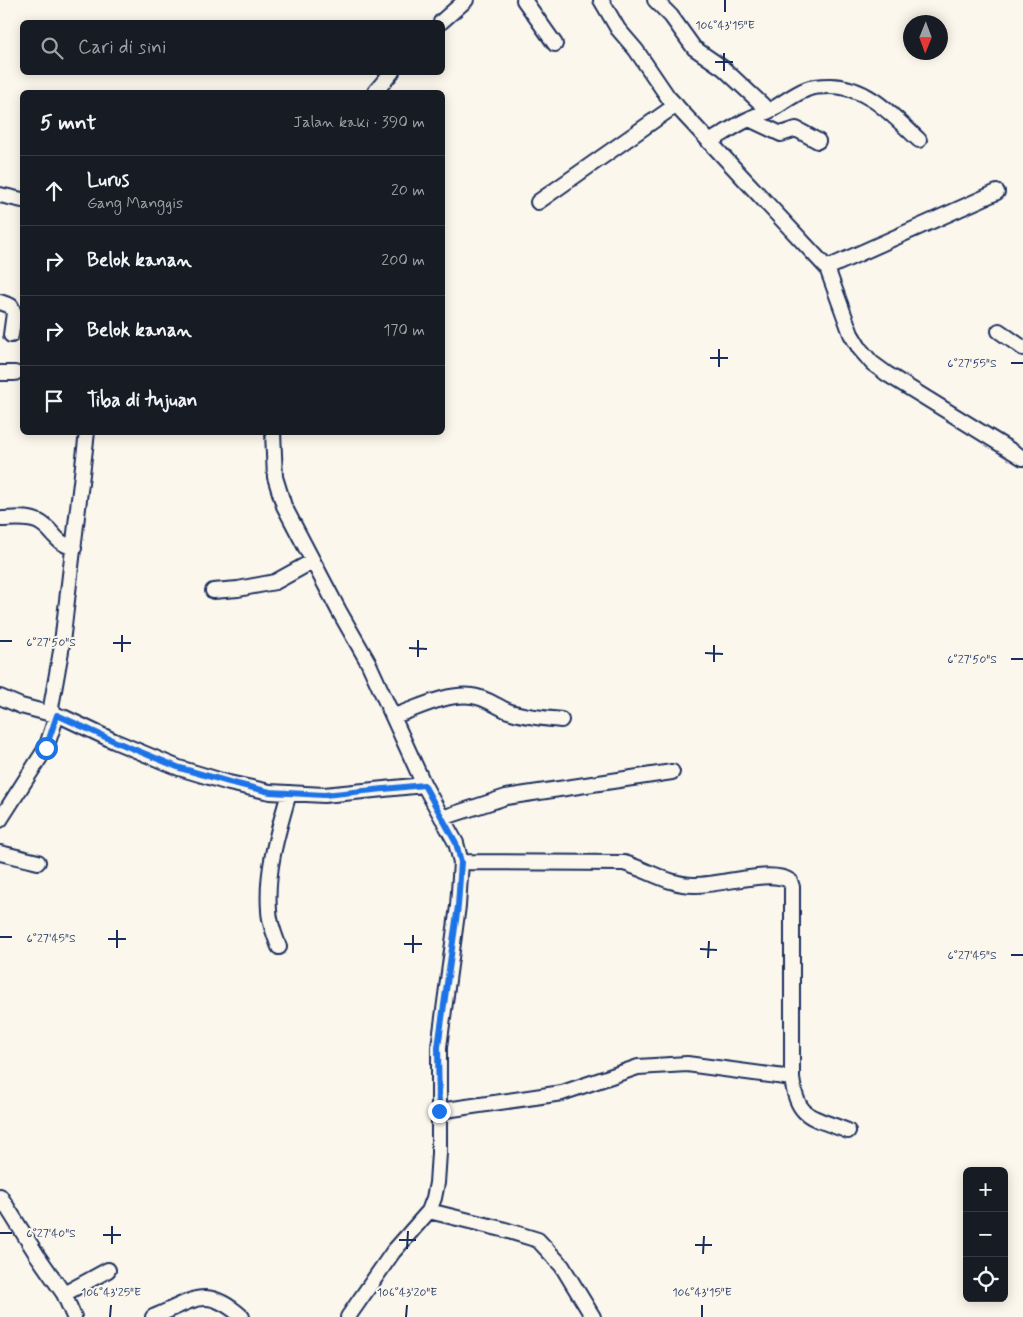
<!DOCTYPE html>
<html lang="id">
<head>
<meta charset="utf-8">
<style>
	:root { --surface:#171b24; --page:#242831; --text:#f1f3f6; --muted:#9ea1a6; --line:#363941 }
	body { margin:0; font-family:Mynerve,sans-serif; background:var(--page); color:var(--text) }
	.controls { position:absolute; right:15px; bottom:15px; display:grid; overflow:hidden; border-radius:8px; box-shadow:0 2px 12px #0003 }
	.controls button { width:45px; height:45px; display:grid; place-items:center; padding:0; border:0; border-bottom:1px solid var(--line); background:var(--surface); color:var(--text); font:25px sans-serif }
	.compass { position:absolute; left:903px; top:15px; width:45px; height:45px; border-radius:50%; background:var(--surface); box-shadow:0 2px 12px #0003; rotate:181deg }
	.stop { position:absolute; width:15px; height:15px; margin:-11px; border:4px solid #1a73e8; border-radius:50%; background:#fff }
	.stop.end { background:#1a73e8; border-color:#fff; box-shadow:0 1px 5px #0008 }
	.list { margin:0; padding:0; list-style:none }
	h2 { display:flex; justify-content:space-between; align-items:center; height:65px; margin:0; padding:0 20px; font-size:21px }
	h2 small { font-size:16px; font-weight:400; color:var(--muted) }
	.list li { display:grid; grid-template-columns:32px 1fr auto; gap:15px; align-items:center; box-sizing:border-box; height:70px; padding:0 20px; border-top:1px solid var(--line) }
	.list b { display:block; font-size:19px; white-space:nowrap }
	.list p { margin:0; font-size:16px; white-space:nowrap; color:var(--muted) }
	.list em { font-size:16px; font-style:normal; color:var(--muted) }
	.icon { flex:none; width:28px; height:28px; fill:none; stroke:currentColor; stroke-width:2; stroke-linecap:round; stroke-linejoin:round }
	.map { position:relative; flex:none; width:1023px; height:1317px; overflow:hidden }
	.search { position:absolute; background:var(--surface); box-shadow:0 2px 12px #0003; left:20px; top:20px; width:425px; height:55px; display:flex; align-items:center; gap:12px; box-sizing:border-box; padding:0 18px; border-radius:8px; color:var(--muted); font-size:19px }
	.panel { position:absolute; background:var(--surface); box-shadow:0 2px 12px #0003; left:20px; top:90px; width:425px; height:345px; border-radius:8px }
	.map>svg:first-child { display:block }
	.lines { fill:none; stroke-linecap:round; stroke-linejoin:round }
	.minor-casing { stroke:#1b2f5e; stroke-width:18 }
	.minor { stroke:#fbf7ec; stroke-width:14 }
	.route { stroke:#1a73e8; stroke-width:6 }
	.ticks { fill:none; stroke:#1b2f5e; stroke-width:2 }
	.ticks-label { font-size:12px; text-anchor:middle; fill:#1b2f5e; stroke:#fbf7ec; stroke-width:4; stroke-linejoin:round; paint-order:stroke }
</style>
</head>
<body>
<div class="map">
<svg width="1023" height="1317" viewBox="0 0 1023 1317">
	<rect width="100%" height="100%" fill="#fbf7ec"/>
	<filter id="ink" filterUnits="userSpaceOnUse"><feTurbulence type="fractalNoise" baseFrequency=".02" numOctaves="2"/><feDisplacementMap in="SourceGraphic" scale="10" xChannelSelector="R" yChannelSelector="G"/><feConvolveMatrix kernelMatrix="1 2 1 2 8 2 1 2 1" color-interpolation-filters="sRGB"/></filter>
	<g filter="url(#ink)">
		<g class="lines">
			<g class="minor-casing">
				<path id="minor" d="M524 0 555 44
					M601 0 618 29 636 50 668 97 827 268 851 334 860 349 872 363 887 374 1023 458
					M655 0 671 16 694 48 723 68 769 111
					M441 22 466 0
					M375 92 392 72
					M749 119 781 134 796 129 818 141
					M709 142C723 134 736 125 749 119 756 115 764 114 771 110 783 103 794 94 807 89 814 86 822 86 830 86 868 86 894 117 919 140
					M0 195 22 200
					M538 202 676 105
					M827 268 997 192
					M0 302 11 306 14 313 11 335
					M999 331 1023 348
					M0 373H15
					M273 432 275 477 284 506 339 611 368 662 424 785 456 843 461 862 458 906 439 1047V1153L437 1183 434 1198 429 1211 393 1252 348 1317
					M0 519C12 519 28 516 39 522 54 530 53 542 74 548
					M213 591 238 589 275 582 313 561
					M0 697 21 706 63 717 114 741 179 768 229 783 270 792 324 795 424 785
					M50 713 61 651 87 432
					M394 716C418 708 446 693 472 696 485 697 496 706 508 711 525 717 543 718 561 720
					M442 818 506 797 672 772
					M0 820 46 748 57 715
					M0 853 38 862
					M461 862 624 863C648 870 669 885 694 885 719 886 770 868 790 881L792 887V1078C797 1120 813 1117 848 1131
					M279 947C275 936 269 922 269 910 266 869 278 832 289 793
					M439 1111 562 1093 638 1067 687 1064 792 1078
					M0 1196 37 1255 64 1294 74 1317
					M429 1211 502 1229 538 1240 562 1266 593 1317
					M64 1294 108 1270
					M153 1317C193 1301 205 1284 242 1317"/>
			</g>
			<use href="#minor" class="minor"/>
		</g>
	</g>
	<g class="lines" filter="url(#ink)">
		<path class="route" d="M46 748 57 715 114 741 180 768 229 782 270 792 324 795 424 785 456 843 461 862 458 906 438 1047 439 1111"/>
	</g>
	<path class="ticks" d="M725 12V0M715 62H733M724 71V53M710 358H728M1011 363H1023M719 367V349M0 641H12M113 643H131M409 648 427 649M122 652V635M705 653 723 654M418 657V640M1011 659H1023M714 662V645M0 937H12M108 939H126M404 944H422M117 948V930M700 949 717 950M413 953V935M1011 955H1023M708 958 709 941M0 1233H12M103 1235H121M399 1240H416M112 1244V1226M695 1245H712M407 1249 408 1231M703 1254 704 1236M110 1317 111 1305M406 1317 407 1305M702 1317V1305"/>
	<g class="ticks-label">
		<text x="725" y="29">106°43'15"E</text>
		<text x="972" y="367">6°27'55"S</text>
		<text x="51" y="646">6°27'50"S</text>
		<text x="972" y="663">6°27'50"S</text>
		<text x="51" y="942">6°27'45"S</text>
		<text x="972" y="959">6°27'45"S</text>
		<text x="51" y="1237">6°27'40"S</text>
		<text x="111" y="1296">106°43'25"E</text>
		<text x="407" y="1296">106°43'20"E</text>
		<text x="702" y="1296">106°43'15"E</text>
	</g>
</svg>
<div class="controls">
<button>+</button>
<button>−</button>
<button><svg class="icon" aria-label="locate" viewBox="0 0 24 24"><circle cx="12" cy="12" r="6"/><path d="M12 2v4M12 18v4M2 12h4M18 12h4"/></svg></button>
</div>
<svg class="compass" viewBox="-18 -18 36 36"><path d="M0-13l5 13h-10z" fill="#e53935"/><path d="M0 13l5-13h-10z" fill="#9ea1a6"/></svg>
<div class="stop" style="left:46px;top:748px"></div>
<div class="stop end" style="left:439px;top:1111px"></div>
<div class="search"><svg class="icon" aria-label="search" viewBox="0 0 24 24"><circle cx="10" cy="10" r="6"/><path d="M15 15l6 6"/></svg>Cari di sini</div>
<section class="panel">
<h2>5 mnt<small>Jalan kaki · 390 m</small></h2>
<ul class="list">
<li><svg class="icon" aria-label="ahead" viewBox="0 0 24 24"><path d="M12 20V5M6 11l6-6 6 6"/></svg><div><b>Lurus</b><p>Gang Manggis</p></div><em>20 m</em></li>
<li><svg class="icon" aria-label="right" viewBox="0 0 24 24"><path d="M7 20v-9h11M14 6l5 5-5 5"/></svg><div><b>Belok kanan</b></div><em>200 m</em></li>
<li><svg class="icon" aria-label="right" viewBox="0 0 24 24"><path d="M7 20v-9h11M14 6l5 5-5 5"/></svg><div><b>Belok kanan</b></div><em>170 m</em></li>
<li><svg class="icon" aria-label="arrive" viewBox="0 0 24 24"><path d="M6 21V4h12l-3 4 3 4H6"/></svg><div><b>Tiba di tujuan</b></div></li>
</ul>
</section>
</div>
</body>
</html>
